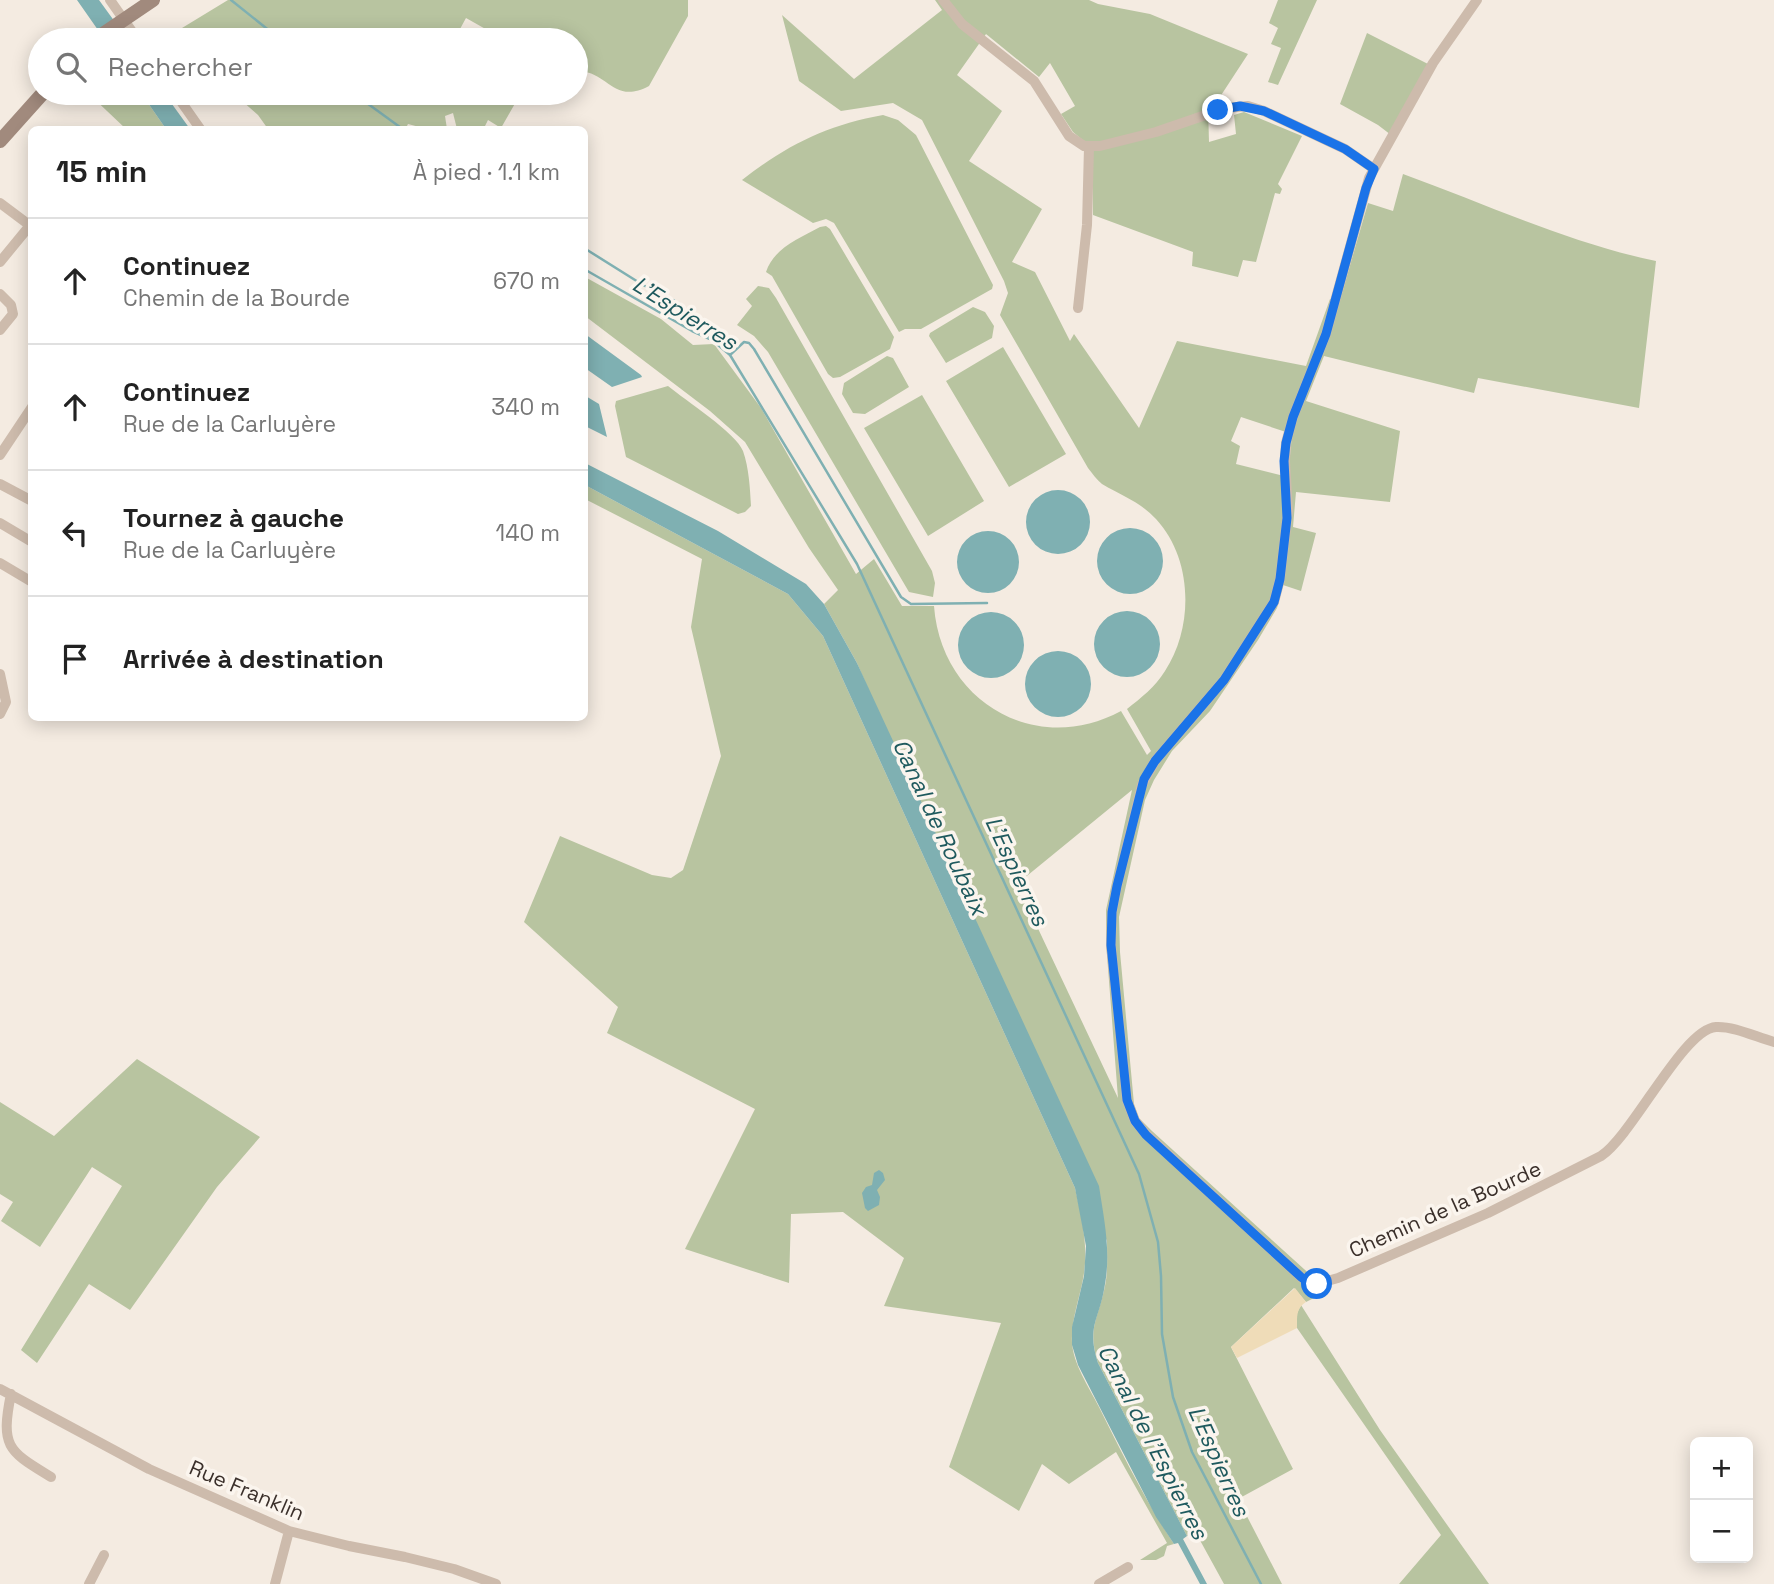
<!DOCTYPE html>
<html lang="fr">
<head>
<meta charset="utf-8">
<style>
	:root { --surface:#fff; --page:#f2f2f2; --text:#222; --muted:#767676; --line:#e0e0e0 }
	body { margin:0; font-family:"Space Grotesk",sans-serif; background:var(--page); color:var(--text) }
	.controls { position:absolute; right:21px; bottom:21px; display:grid; overflow:hidden; border-radius:10px; box-shadow:0 4px 18px #0003 }
	.controls button { width:63px; height:63px; display:grid; place-items:center; padding:0; border:0; border-bottom:2px solid var(--line); background:var(--surface); color:var(--text); font:35px sans-serif }
	.stop { position:absolute; width:21px; height:21px; margin:-16px; border:5px solid #1a73e8; border-radius:50%; background:#fff }
	.stop.end { background:#1a73e8; border-color:#fff; box-shadow:0 2px 7px #0008 }
	.list { margin:0; padding:0; list-style:none }
	h2 { display:flex; justify-content:space-between; align-items:center; height:91px; margin:0; padding:0 28px; font-size:30px }
	h2 small { font-size:23px; font-weight:400; color:var(--muted) }
	.list li { display:grid; grid-template-columns:46px 1fr auto; gap:21px; align-items:center; box-sizing:border-box; height:126px; padding:0 28px; border-top:2px solid var(--line) }
	.list b { display:block; font-size:26px; white-space:nowrap }
	.list p { margin:0; font-size:23px; white-space:nowrap; color:var(--muted) }
	.list em { font-size:23px; font-style:normal; color:var(--muted) }
	.icon { flex:none; width:38px; height:38px; fill:none; stroke:currentColor; stroke-width:2; stroke-linecap:round; stroke-linejoin:round }
	.map { position:relative; flex:none; width:1774px; height:1584px; overflow:hidden }
	.search { position:absolute; background:var(--surface); box-shadow:0 4px 18px #0003; left:28px; top:28px; width:560px; height:77px; display:flex; align-items:center; gap:18px; box-sizing:border-box; padding:0 24px; border-radius:38px; color:var(--muted); font-size:26px }
	.panel { position:absolute; background:var(--surface); box-shadow:0 4px 18px #0003; left:28px; top:126px; width:560px; height:595px; border-radius:10px }
	.map>svg:first-child { display:block }
	.green { fill:#b8c4a0; fill-rule:evenodd }
	.sand { fill:#efdcb8 }
	.water { fill:#7fb0b2 }
	.lines { fill:none; stroke-linecap:round; stroke-linejoin:round }
	.stream { stroke:#7fb0b2; stroke-width:2.5 }
	.street { stroke:#cdbbac; stroke-width:10 }
	.secondary { stroke:#a18a7d; stroke-width:14 }
	.route { stroke:#1a73e8; stroke-width:9 }
	.labels { text-anchor:middle; dominant-baseline:central; stroke-width:7; stroke-linejoin:round; paint-order:stroke }
	.street-label { font-size:21px; fill:#3b302b; stroke:#fbf5ee }
	.water-label { font-size:23px; font-style:italic; fill:#1f5a5e; stroke:#fbf5ee }
</style>
</head>
<body>
<div class="map">
<svg width="1774" height="1584" viewBox="0 0 1774 1584">
	<rect width="100%" height="100%" fill="#f4ebe1"/>
	<path class="green" d="M228 0H688V16L649 86C612 106 607 68 576 72V40H505L466 18 460 29 476 40H191L182 28Z
		M935 0H1089L1098 4 1150 14 1248 54 1216 103 1208 107 1209 142 1236 134 1234 115 1244 112 1302 136 1278 184 1282 189 1280 194 1275 193 1256 262 1243 260 1238 277 1192 266 1193 252 1093 215 1092 142H1085L1073 132 1061 114 1075 106 1050 63 1039 77 986 34 957 75 1002 111 969 161 1042 209 1012 262 1035 272 1070 341 1074 334 1139 428 1177 341 1306 366 1330 299 1340 300 1368 203 1393 211 1403 174C1486 204 1569 243 1656 261L1639 408 1478 378 1474 393 1324 356 1306 401 1400 431 1390 502 1296 492 1293 527 1316 533 1301 591 1283 585 1277 608 1258 640 1210 711 1172 751 1154 780 1145 800 1119 917 1120 952 1134 1104 1139 1118 1152 1131 1315 1279 1320 1295 1306 1302 1294 1288 1231 1347 1293 1469 1238 1499 1282 1584H1224L1196 1533 1187 1536 1098 1363C1087 1328 1098 1320 1105 1286 1108 1272 1107 1256 1107 1241L857 663 824 604 838 590 809 548 745 442 710 411 585 316V277L661 319 693 345 714 344 761 408 856 574 874 559 902 606H934C941 702 1036 757 1121 711L1147 755 1151 751 1127 709C1141 698 1155 687 1165 671 1194 627 1193 559 1156 519 1139 501 1122 496 1102 484 1097 480 1092 473 1088 468L1000 315 1008 293 1004 281 922 120 893 103 841 111 799 81 782 15 854 79 942 10ZM1241 417 1292 434 1288 477 1236 464 1240 446 1231 441ZM1132 790 1106 910V942L1118 1098 1017 884Z
		M1278 0H1317L1278 85 1268 82 1281 48 1271 44 1278 28 1269 23Z
		M1367 33 1428 64 1395 138 1378 125 1340 104Z
		M88 93H141L166 129H126Z
		M233 93H521L501 128 488 120 483 130 457 129 453 113 445 116 447 129H427L408 124 405 130H326L321 128 318 130 268 129 258 115Z
		M883 115 898 120 916 135 993 285 992 289 921 329H905L899 332 834 223 826 219 813 223 742 180C787 145 827 125 883 115Z
		M826 226 830 229 894 337 890 349 840 377 833 378 828 374 772 276 766 272C774 248 798 239 820 227Z
		M758 286 769 288 776 298 932 571 935 583 933 597 909 592 768 352 754 336 737 325 752 306 746 299Z
		M973 307 985 312 994 326 992 338 946 363 929 336 930 333Z
		M1003 347 1066 454 1009 487 946 381Z
		M887 356 893 358 909 387 865 414 853 413 842 394 844 383Z
		M668 386C685 400 736 433 743 451 749 468 750 488 751 506L745 512 738 514 626 457 615 406 616 401Z
		M922 395 984 501 928 536 864 428Z
		M585 485 788 594 823 636 1075 1188C1082 1218 1089 1248 1083 1279 1079 1300 1071 1321 1072 1342 1073 1364 1089 1387 1099 1407 1122 1453 1145 1500 1174 1544L1167 1546 1164 1556 1156 1560H1140L1167 1543 1116 1452 1069 1484 1042 1464 1019 1511 949 1467 1001 1323 884 1306 904 1258 843 1212 791 1214 789 1283 685 1249 755 1109 607 1033 618 1007 524 922 560 836 652 875 671 878 683 870 721 756 691 627 702 559 585 499Z
		M137 1059 260 1137 217 1187 130 1310 89 1284 37 1363 21 1350 122 1186 92 1167 40 1247 1 1221 13 1202 0 1194V1102L54 1136Z
		M1301 1305 1380 1430 1489 1584H1399L1441 1535 1297 1328V1313Z"/>
	<path class="sand" d="M1295 1288 1306 1302C1296 1308 1297 1317 1297 1328L1237 1358 1231 1347Z"/>
	<path class="water" d="M77 0H99L128 40H105Z
		M141 93H164L190 129H166Z
		M585 334 641 375 642 377 612 387 585 368Z
		M584 395 599 404 607 437 585 426Z
		M585 463 718 531 806 584 824 604 857 663 1099 1186C1104 1219 1111 1251 1105 1284 1100 1319 1086 1326 1098 1363L1187 1536 1183 1539 1207 1584H1200L1178 1543 1174 1544 1156 1517 1078 1365 1072 1345V1327L1084 1276 1086 1246 1075 1188 823 636 788 594 585 485Z
		M1026 522a32 32 0 1 1 64 0a32 32 0 1 1-64 0Z
		M1097 561a33 33 0 1 1 66 0a33 33 0 1 1-66 0Z
		M957 562a31 31 0 1 1 62 0a31 31 0 1 1-62 0Z
		M1094 644a33 33 0 1 1 66 0a33 33 0 1 1-66 0Z
		M958 645a33 33 0 1 1 66 0a33 33 0 1 1-66 0Z
		M1025 684a33 33 0 1 1 66 0a33 33 0 1 1-66 0Z
		M879 1170 883 1173 885 1180 877 1190 880 1197 879 1205 868 1211 865 1208 862 1193 866 1187 872 1185 874 1173Z"/>
	<g class="lines">
		<path class="stream" d="M231 0 281 40
			M353 93 404 130
			M584 248 643 285 679 303 711 339
			M584 269 692 331 712 340 730 355 857 564 1139 1174 1158 1242 1161 1276 1162 1334 1173 1397 1192 1452 1261 1584
			M730 355 744 342 749 343 754 349 901 597 911 604 987 603"/>
		<path class="street" d="M110 0 138 40
			M943 0 962 24 1034 81 1069 136 1084 146H1100L1156 132 1226 108 1248 106 1264 111 1345 149 1374 169
			M1477 0 1433 63 1369 178 1326 334 1293 417 1286 443 1285 461 1288 511 1280 579 1274 602 1224 680 1155 761 1142 785 1117 886 1112 912 1111 945 1127 1100 1135 1121 1146 1134 1301 1277 1313 1285 1338 1278 1488 1213 1601 1156C1633 1135 1683 1029 1716 1027 1734 1026 1756 1037 1774 1042
			M175 93 201 130
			M0 203 32 227
			M0 262 32 223
			M0 294 11 305 13 314 0 330
			M1078 308 1087 225 1089 147
			M0 455 32 407
			M0 484 32 501
			M0 523 32 542
			M0 563 32 582
			M0 674 6 702 0 714
			M0 1389 149 1469 289 1531 349 1546 405 1557 454 1569 496 1584
			M11 1394C0 1448 9 1451 51 1477
			M89 1584 104 1555
			M275 1584 289 1531
			M1099 1584 1128 1567"/>
		<path class="secondary" d="M94 40 153 0
			M0 141 43 93"/>
	</g>
	<g class="lines">
		<path class="route" d="M1218 110 1240 106 1264 111 1345 149 1374 169 1366 188 1326 334 1293 417 1286 443 1284 461 1287 518 1280 579 1274 602 1224 680 1155 761 1144 779 1117 886 1112 912 1111 945 1127 1100 1135 1121 1146 1135 1301 1277 1309 1283 1317 1284"/>
	</g>
	<g class="labels">
		<g class="street-label">
			<text transform="translate(1445 1209) rotate(-24)">Chemin de la Bourde</text>
			<text transform="translate(247 1490) rotate(23)">Rue Franklin</text>
		</g>
		<g class="water-label">
			<text transform="translate(685 313) rotate(32)">L'Espierres</text>
			<text transform="translate(940 827) rotate(65)">Canal de Roubaix</text>
			<text transform="translate(1017 871) rotate(65)">L'Espierres</text>
			<text transform="translate(1153 1442) rotate(63)">Canal de l'Espierres</text>
			<text transform="translate(1219 1461) rotate(66)">L'Espierres</text>
		</g>
	</g>
</svg>
<div class="controls">
<button>+</button>
<button>−</button>
</div>
<div class="stop" style="left:1317px;top:1284px"></div>
<div class="stop end" style="left:1218px;top:110px"></div>
<div class="search"><svg class="icon" aria-label="search" viewBox="0 0 24 24"><circle cx="10" cy="10" r="6"/><path d="M15 15l6 6"/></svg>Rechercher</div>
<section class="panel">
<h2>15 min<small>À pied · 1.1 km</small></h2>
<ul class="list">
<li><svg class="icon" aria-label="ahead" viewBox="0 0 24 24"><path d="M12 20V5M6 11l6-6 6 6"/></svg><div><b>Continuez</b><p>Chemin de la Bourde</p></div><em>670 m</em></li>
<li><svg class="icon" aria-label="ahead" viewBox="0 0 24 24"><path d="M12 20V5M6 11l6-6 6 6"/></svg><div><b>Continuez</b><p>Rue de la Carluyère</p></div><em>340 m</em></li>
<li><svg class="icon" aria-label="left" viewBox="0 0 24 24"><path d="M17 20v-9H6M10 6l-5 5 5 5"/></svg><div><b>Tournez à gauche</b><p>Rue de la Carluyère</p></div><em>140 m</em></li>
<li><svg class="icon" aria-label="arrive" viewBox="0 0 24 24"><path d="M6 21V4h12l-3 4 3 4H6"/></svg><div><b>Arrivée à destination</b></div></li>
</ul>
</section>
</div>
</body>
</html>
